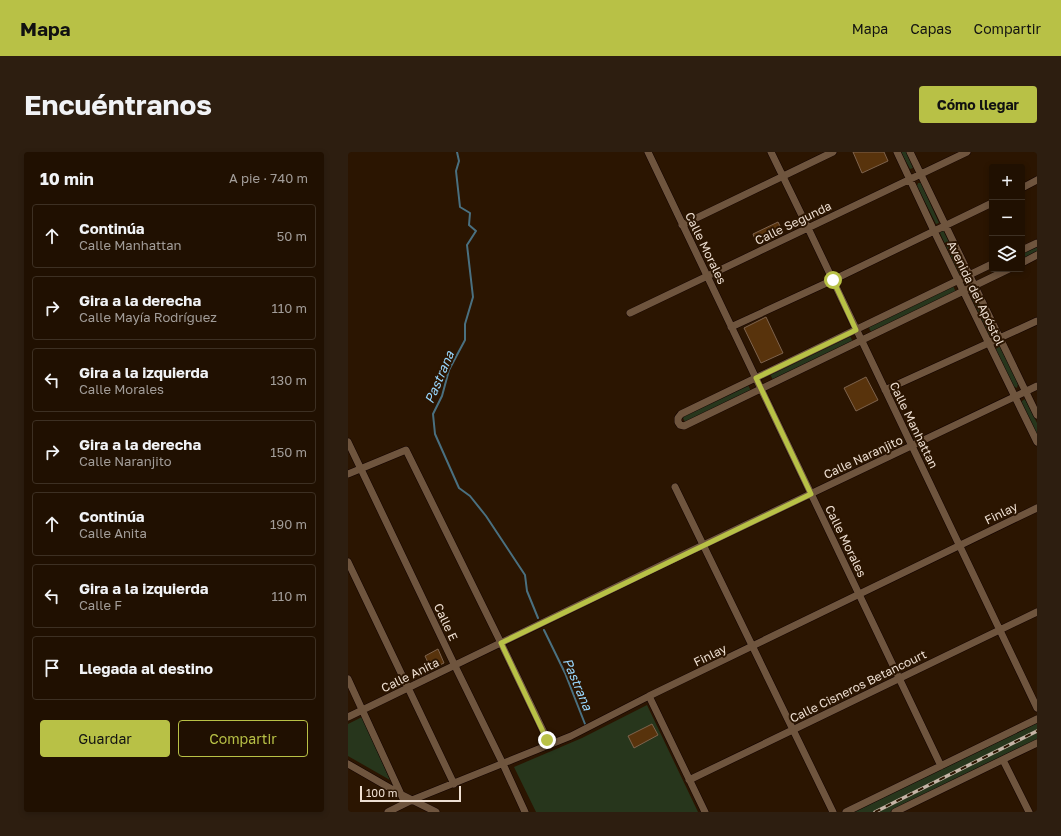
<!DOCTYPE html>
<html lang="es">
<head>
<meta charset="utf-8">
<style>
	:root { --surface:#201001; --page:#2d1e10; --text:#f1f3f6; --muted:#a29d99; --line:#3d3023; --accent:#b8c146 }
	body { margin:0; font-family:"Golos Text",sans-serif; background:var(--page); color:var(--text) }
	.controls { position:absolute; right:12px; top:12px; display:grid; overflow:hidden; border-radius:4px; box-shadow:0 2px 6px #0003 }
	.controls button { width:36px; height:36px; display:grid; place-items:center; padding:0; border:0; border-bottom:1px solid var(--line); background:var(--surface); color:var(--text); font:20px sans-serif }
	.scale { position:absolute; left:12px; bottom:10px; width:101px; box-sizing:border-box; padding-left:4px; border:2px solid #eedfd2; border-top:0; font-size:11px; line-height:14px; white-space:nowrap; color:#eedfd2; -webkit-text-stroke:3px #2b1501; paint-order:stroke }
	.stop { position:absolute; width:12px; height:12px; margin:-9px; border:3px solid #b8c146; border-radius:50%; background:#fff }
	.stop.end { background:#b8c146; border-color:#fff; box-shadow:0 1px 4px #0008 }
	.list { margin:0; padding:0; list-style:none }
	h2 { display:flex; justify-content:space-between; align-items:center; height:52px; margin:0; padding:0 16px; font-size:17px }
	h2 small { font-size:13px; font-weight:400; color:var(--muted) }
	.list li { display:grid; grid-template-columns:26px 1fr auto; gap:12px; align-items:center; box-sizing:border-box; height:64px; margin:0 8px 8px; padding:0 8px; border:1px solid var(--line); border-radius:4px }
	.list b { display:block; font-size:15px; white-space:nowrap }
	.list p { margin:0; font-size:13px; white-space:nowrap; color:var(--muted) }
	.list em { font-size:13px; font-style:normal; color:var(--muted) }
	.actions { display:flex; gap:8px; padding:12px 16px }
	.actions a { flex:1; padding:9px 0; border:1px solid var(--accent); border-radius:4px; text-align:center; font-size:14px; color:var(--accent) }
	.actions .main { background:var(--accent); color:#111 }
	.icon { flex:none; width:22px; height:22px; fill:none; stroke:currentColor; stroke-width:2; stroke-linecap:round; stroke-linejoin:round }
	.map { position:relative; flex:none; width:689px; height:660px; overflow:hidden; border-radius:4px }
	header { display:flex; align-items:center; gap:24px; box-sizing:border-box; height:56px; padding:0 20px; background:var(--accent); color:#111 }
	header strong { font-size:19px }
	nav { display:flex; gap:22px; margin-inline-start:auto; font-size:14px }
	.intro { display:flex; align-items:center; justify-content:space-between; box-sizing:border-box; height:96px; padding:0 24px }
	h1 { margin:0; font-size:28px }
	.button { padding:10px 18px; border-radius:4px; background:var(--accent); color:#111; font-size:14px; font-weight:700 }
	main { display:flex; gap:24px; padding:0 24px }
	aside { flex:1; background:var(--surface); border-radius:4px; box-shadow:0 2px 6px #0003 }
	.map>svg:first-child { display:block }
	.green { fill:#27361c }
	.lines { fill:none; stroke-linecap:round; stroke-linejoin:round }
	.stream { stroke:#4a7080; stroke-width:2 }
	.building { fill:#58330c; stroke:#7e634d }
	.minor-casing { stroke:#120200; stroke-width:8 }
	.minor { stroke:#6f553e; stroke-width:7 }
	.rail-casing { stroke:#c5b4a6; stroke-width:3.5 }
	.rail { stroke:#2b1501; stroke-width:2; stroke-dasharray:6; stroke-linecap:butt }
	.route { stroke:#b8c146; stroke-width:5 }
	.labels { text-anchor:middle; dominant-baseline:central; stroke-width:4; stroke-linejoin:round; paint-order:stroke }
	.street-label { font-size:12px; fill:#eedfd2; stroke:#2b1501 }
	.water-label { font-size:13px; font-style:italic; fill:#98d6fd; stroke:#2b1501 }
</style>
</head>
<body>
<header>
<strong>Mapa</strong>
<nav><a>Mapa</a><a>Capas</a><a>Compartir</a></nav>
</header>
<div class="intro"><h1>Encuéntranos</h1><a class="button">Cómo llegar</a></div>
<main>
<aside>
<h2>10 min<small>A pie · 740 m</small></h2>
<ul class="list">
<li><svg class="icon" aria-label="ahead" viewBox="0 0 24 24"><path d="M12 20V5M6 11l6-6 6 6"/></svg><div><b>Continúa</b><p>Calle Manhattan</p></div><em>50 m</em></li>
<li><svg class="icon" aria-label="right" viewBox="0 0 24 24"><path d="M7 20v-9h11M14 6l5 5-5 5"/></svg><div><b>Gira a la derecha</b><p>Calle Mayía Rodríguez</p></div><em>110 m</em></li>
<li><svg class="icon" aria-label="left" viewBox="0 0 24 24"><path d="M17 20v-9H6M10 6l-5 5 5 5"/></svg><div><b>Gira a la izquierda</b><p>Calle Morales</p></div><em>130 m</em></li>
<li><svg class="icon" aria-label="right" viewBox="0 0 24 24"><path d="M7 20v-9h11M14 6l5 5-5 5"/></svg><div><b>Gira a la derecha</b><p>Calle Naranjito</p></div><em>150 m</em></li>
<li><svg class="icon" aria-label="ahead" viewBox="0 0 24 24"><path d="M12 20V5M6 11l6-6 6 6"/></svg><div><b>Continúa</b><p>Calle Anita</p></div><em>190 m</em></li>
<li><svg class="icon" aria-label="left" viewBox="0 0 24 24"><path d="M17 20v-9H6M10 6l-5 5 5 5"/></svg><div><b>Gira a la izquierda</b><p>Calle F</p></div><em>110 m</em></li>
<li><svg class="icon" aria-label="arrive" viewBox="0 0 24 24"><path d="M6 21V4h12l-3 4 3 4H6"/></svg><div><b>Llegada al destino</b></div></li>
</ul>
<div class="actions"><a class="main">Guardar</a><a>Compartir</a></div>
</aside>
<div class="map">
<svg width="689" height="660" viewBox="0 0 689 660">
	<rect width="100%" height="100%" fill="#2b1501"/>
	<path class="green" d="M553 0H558L565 16 562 17Z
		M570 31H573L591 71 588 72 569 34Z
		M595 78 615 119 614 122 610 121 592 81V79Z
		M689 93V100L674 108V101Z
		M605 134 608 140 523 180 520 174Z
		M626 145H629L646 183 645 185H642L624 147Z
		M502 184 505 190 425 228 422 222Z
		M649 194 652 195 670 232 669 236 665 234 648 198Z
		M400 233 403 239 337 270 334 264Z
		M677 247 689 271V284L673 251 674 249Z
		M299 553 350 660H188L166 615 234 586Z
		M14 565 42 628 0 604V572Z
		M689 571V588L542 660H505Z"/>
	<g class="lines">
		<path class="stream" d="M109 0 111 9 108 19 112 55 122 61 121 73 128 79 119 93 125 145 117 172V188L101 218 94 244 85 262 87 282 111 336 122 344 138 364 177 423 179 439 190 466
			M196 478 217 521 237 572"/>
	</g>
	<path class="building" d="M505 0H536L540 9 514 21Z
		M430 70 435 80 409 92 405 82Z
		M418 165 435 201 413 211 396 176Z
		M518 225 530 248 508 259 496 236Z
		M90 497 96 511 83 517 77 504Z
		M304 572 310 583 286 596 280 584Z"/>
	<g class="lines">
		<g class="minor-casing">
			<path id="minor" d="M300 0 593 614
				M423 0 460 76 689 556
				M549 0 586 79 689 290
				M562 0 689 263
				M674 36 689 28
				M334 73 485 0
				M674 98 689 91
				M674 111 689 103
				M644 112 333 262 330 266V270L332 273 336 274 661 117
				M282 161 619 0
				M383 175 485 128 644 51
				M537 238 689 169
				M0 290 107 514 155 612 177 660
				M0 322 58 298 153 491 202 593
				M327 335 485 660
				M0 410 106 632
				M0 527 57 651
				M301 544 357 660
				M0 565 328 406 689 234
				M655 608 681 660
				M0 612 54 643 88 660
				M341 628 689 460
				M40 660 64 648 223 584 301 544 689 356
				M498 660 689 567
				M547 660 689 591"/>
		</g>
		<use href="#minor" class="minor"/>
		<g class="rail-casing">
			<path id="rail" d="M527 660 689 579"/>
		</g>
		<use href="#rail" class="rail"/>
	</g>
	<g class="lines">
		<path class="route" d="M199 588 153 491 463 342 408 226 508 178 485 128"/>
	</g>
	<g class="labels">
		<g class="street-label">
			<text transform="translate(445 71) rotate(-26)">Calle Segunda</text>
			<text transform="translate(358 96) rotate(64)">Calle Morales</text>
			<text transform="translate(628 141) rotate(64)">Avenida del Apóstol</text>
			<text transform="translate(566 273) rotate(64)">Calle Manhattan</text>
			<text transform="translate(515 305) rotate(-25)">Calle Naranjito</text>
			<text transform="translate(653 361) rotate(-26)">Finlay</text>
			<text transform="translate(498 389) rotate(64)">Calle Morales</text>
			<text transform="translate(98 470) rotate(65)">Calle E</text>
			<text transform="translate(362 503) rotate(-26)">Finlay</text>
			<text transform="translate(62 523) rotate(-26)">Calle Anita</text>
			<text transform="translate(510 534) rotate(-26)">Calle Cisneros Betancourt</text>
		</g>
		<g class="water-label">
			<text transform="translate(91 225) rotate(-67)">Pastrana</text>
			<text transform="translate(230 532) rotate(67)">Pastrana</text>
		</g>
	</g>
</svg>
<div class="controls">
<button>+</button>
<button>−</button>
<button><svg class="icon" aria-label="layers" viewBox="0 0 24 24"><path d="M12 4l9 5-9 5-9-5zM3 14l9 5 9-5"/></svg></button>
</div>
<div class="scale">100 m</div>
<div class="stop" style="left:485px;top:128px"></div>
<div class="stop end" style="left:199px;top:588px"></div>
</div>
</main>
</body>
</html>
